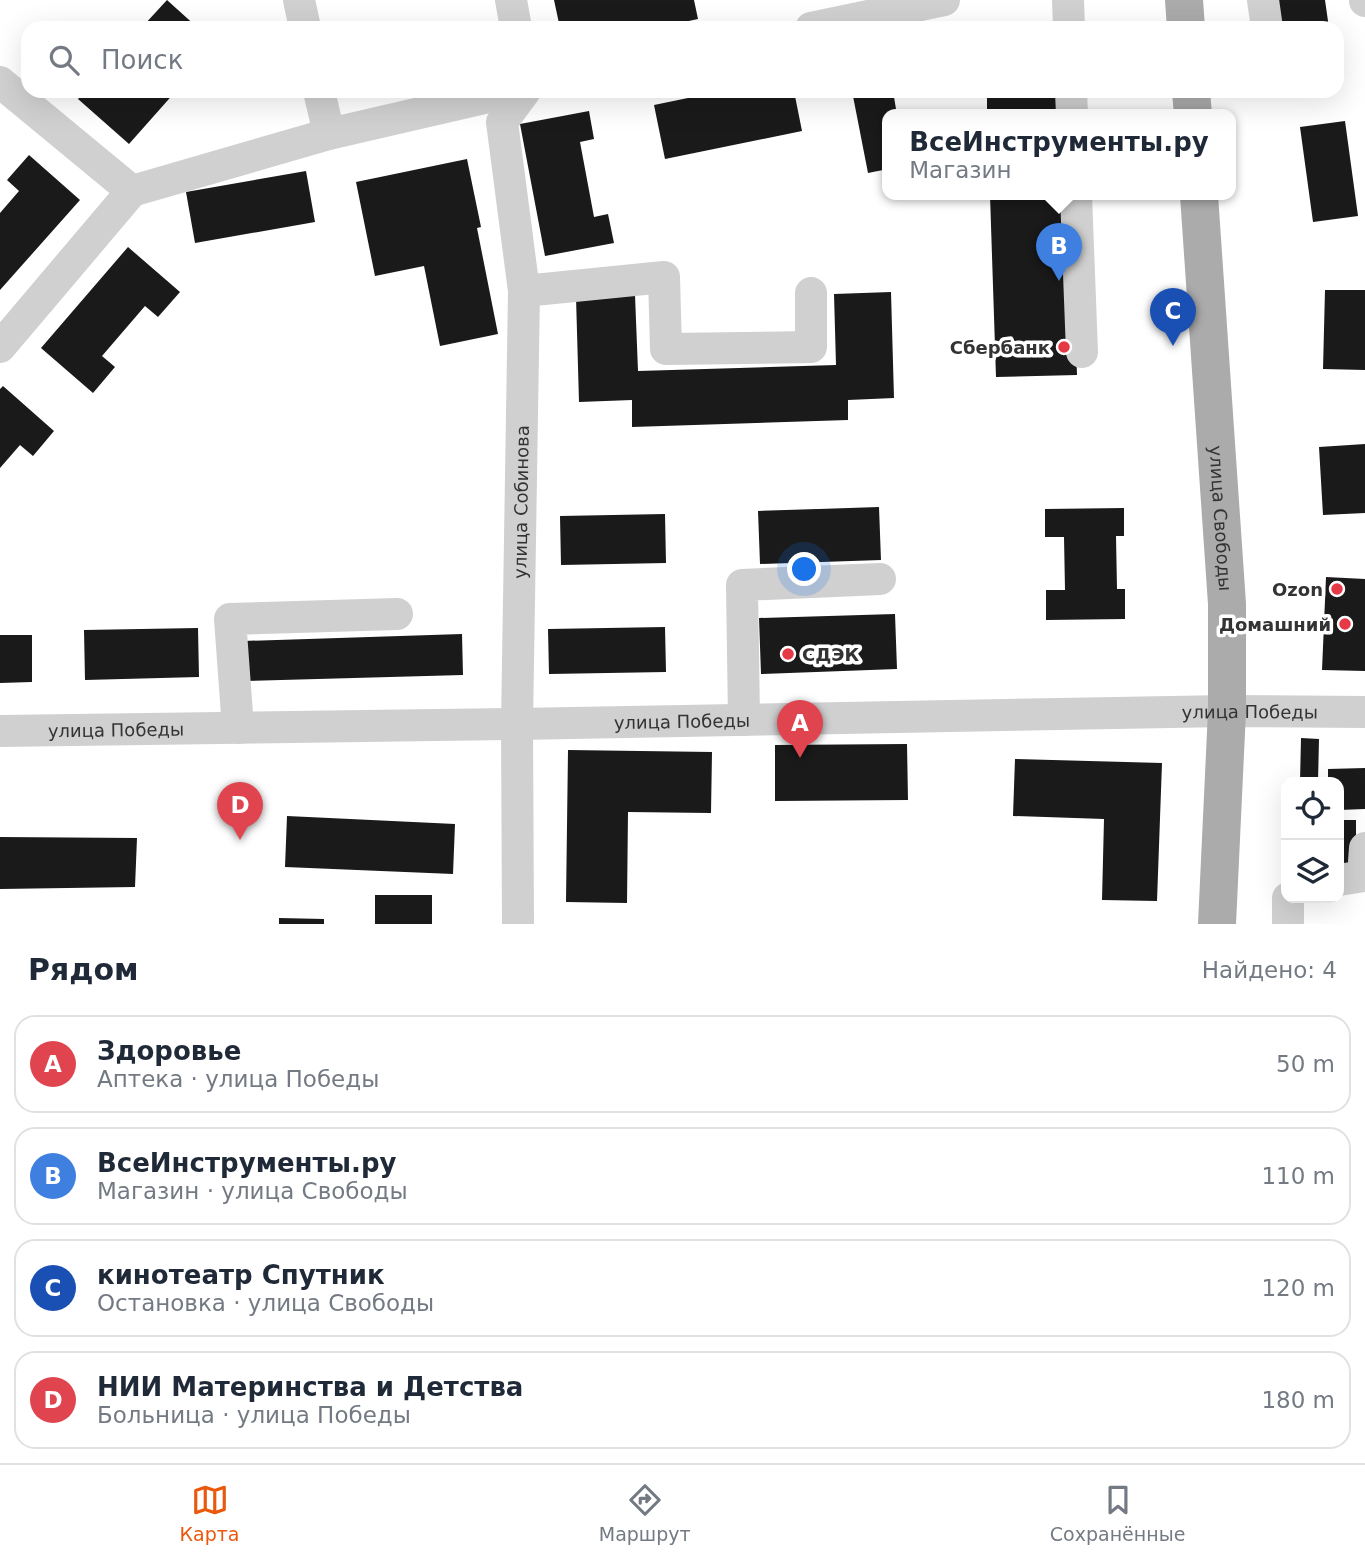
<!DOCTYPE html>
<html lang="ru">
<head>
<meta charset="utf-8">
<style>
	:root { --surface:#fff; --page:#f2f2f3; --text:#1f2937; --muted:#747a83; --line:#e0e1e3; --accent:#ea580c }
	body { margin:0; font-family:"DejaVu Sans",sans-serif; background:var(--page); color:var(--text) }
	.controls { position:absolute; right:21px; bottom:21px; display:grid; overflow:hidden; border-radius:14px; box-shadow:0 7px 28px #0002 }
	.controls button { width:63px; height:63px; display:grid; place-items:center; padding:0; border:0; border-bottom:2px solid var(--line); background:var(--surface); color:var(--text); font:35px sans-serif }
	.you { position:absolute; left:805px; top:570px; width:24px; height:24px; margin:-18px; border:5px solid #fff; border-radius:50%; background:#1a73e8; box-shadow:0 0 0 10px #1a73e833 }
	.badge { display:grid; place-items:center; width:46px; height:46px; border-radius:50%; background:var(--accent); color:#fff; font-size:23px; font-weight:700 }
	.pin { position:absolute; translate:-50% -58px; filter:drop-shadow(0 2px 4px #0008) }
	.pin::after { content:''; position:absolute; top:37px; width:24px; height:21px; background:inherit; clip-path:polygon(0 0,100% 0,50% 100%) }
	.popup { position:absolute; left:882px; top:109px; width:354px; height:91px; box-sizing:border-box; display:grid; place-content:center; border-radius:14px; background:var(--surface); filter:drop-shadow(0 2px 5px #0005); font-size:23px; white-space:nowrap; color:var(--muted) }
	.popup b { font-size:26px; color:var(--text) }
	.popup::after { content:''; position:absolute; left:50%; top:100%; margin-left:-14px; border:14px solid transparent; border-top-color:var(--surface) }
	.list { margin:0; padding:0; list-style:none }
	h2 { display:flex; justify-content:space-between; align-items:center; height:91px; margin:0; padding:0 28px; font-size:30px }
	h2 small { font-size:23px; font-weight:400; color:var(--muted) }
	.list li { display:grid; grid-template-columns:46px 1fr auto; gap:21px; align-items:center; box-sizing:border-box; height:98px; margin:0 14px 14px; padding:0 14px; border:2px solid var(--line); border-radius:21px }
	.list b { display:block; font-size:26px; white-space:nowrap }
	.list p { margin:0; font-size:23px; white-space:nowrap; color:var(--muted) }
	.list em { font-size:23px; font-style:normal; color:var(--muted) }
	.icon { flex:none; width:38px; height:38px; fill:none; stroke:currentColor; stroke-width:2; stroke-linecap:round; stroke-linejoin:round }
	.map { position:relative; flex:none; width:1365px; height:924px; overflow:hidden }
	.search { position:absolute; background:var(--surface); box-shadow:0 7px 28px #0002; left:21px; right:21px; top:21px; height:77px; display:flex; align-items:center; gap:18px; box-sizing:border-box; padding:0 24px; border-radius:21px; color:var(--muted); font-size:26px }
	.sheet { height:539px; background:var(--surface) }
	nav { display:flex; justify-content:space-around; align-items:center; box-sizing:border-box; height:98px; border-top:2px solid var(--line); background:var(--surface); font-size:19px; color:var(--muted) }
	nav a { display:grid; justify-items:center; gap:4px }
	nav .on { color:var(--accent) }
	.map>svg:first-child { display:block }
	.building { fill:#1a1a1a }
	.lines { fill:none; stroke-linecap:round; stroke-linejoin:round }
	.minor { stroke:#d0d0d0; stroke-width:32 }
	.major { stroke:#ababab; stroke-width:38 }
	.poi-dot { fill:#e63946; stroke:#fff; stroke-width:2.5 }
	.labels { text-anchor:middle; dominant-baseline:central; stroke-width:7; stroke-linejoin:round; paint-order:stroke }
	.poi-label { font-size:18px; font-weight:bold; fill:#333; stroke:#fff; text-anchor:end }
	.street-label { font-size:18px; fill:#333; stroke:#fff }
</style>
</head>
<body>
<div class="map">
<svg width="1365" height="924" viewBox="0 0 1365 924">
	<rect width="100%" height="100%" fill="#fff"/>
	<path class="building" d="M167 0 198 28H147L144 25Z
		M554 0H694L698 19 656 28H560Z
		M1267 0H1325L1329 28H1272Z
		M85 91H176L129 144 78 99Z
		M722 91H794L802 131 665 159 654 105Z
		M852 91H893L897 115H888V169L868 173Z
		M987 91H1068V115H987Z
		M589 111 594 139 580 142 594 217 608 214 614 243 545 256 520 124Z
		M1345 121 1358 216 1313 222 1300 127Z
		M29 155 80 200 0 290V213L19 191 7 180Z
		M467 159 481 227 477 228 498 334 440 346 424 266 375 276 356 182Z
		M306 171 315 222 195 243 186 192Z
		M990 195H1071L1077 375 996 377Z
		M128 247 180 292 158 317 145 306 102 356 115 367 93 393 41 348Z
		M1325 290H1365V370L1323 369Z
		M891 292 894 398 848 400V420L632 427V400L579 402 576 297 635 295 638 371 836 365 834 294Z
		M3 386 54 431 33 456 20 445 0 468V389Z
		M1365 444V513L1323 515 1319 447Z
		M879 507 881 560 760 564 758 511Z
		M1124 508V536H1116L1117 589H1125V619L1046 620V590H1065L1064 537H1045V509Z
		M665 514 666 563 561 565 560 516Z
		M1326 577 1365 579V671L1322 670Z
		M895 614 897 669 761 674 759 618Z
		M665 627 666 672 549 674 548 629Z
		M198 628 199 677 85 680 84 630Z
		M462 634 463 675 244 681 243 641Z
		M0 635H32V682L0 683Z
		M1301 738 1319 739 1318 782H1300Z
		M907 744 908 800 775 801V745Z
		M568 750 712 752 711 813 628 812 627 903 566 902Z
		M1015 759 1162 763 1157 901 1102 900 1104 819 1013 816Z
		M1365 768V809L1339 810V782H1328V769Z
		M287 816 455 824 453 874 285 867Z
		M1339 820H1356V868H1339Z
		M0 837 137 838 135 887 0 889Z
		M375 895H432V924H375Z
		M279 918 324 919V924H279Z"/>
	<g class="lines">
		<g class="minor">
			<path d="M299 0 305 28"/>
			<path d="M511 0 516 28"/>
			<path d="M1068 0 1069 28"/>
			<path d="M1263 0 1267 28"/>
			<path d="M1365 0V1"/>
			<path d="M811 28 944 0"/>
			<path d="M0 82 132 191"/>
			<path d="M319 91 329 134"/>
			<path d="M1071 91 1072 115"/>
			<path d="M1076 195 1082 352"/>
			<path d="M524 291 664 277 666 349 811 347V293"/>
			<path d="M0 347 132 191 329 134 515 91"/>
			<path d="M744 720 742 585 880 579"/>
			<path d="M238 728 230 619 397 614"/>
			<path id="s1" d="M0 731 517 724 1227 711 1365 712"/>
			<path d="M1339 880 1363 876 1365 848"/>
			<path id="s2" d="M518 924 517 724 524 291 502 122 525 91"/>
			<path d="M1288 924V898"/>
		</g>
		<g class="major">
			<path d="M1184 0 1186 28"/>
			<path d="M1191 91 1193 115"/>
			<path id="s3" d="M1199 195 1227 604V711L1217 924"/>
		</g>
	</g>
	<g class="poi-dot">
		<circle cx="1064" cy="347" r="7"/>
		<circle cx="1337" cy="589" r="7"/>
		<circle cx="1345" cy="624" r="7"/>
		<circle cx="788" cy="654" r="7"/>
	</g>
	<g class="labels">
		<g class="poi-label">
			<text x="1050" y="347">Сбербанк</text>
			<text x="1323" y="589">Ozon</text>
			<text x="1331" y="624">Домашний</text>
			<text x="802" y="654" text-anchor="start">СДЭК</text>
		</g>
		<g class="street-label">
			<text stroke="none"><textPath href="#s2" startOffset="422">улица Собинова</textPath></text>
			<text stroke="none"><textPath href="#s3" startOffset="324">улица Свободы</textPath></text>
			<text stroke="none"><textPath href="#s1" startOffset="1250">улица Победы</textPath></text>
			<text stroke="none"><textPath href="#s1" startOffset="682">улица Победы</textPath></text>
			<text stroke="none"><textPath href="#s1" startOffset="116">улица Победы</textPath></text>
		</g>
	</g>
</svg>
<div class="controls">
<button><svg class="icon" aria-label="locate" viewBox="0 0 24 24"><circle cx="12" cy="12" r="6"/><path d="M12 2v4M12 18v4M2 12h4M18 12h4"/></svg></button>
<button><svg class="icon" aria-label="layers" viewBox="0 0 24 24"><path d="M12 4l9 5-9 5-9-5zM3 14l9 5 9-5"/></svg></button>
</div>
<div class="you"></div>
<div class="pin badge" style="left:800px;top:758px;background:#e0444e">A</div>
<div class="pin badge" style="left:1059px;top:281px;background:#3f7fe0">B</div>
<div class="popup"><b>ВсеИнструменты.ру</b>Магазин</div>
<div class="pin badge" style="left:1173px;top:346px;background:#1a4fb4">C</div>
<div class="pin badge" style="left:240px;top:840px;background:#e0444e">D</div>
<div class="search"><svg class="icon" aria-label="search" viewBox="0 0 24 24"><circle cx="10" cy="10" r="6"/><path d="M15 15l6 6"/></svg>Поиск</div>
</div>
<section class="sheet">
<h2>Рядом<small>Найдено: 4</small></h2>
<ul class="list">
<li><span class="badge" style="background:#e0444e">A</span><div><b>Здоровье</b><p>Аптека · улица Победы</p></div><em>50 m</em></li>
<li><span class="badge" style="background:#3f7fe0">B</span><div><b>ВсеИнструменты.ру</b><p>Магазин · улица Свободы</p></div><em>110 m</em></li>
<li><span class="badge" style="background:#1a4fb4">C</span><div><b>кинотеатр Спутник</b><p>Остановка · улица Свободы</p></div><em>120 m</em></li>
<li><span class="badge" style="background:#e0444e">D</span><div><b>НИИ Материнства и Детства</b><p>Больница · улица Победы</p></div><em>180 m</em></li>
</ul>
</section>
<nav>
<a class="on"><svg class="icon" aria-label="map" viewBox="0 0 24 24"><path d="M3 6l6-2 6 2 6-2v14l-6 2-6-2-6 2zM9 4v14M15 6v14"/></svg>Карта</a>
<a><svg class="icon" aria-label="directions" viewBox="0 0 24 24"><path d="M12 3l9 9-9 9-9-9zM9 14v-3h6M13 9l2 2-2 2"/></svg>Маршрут</a>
<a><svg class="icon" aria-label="saved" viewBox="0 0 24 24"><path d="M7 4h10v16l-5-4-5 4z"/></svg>Сохранённые</a>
</nav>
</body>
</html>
